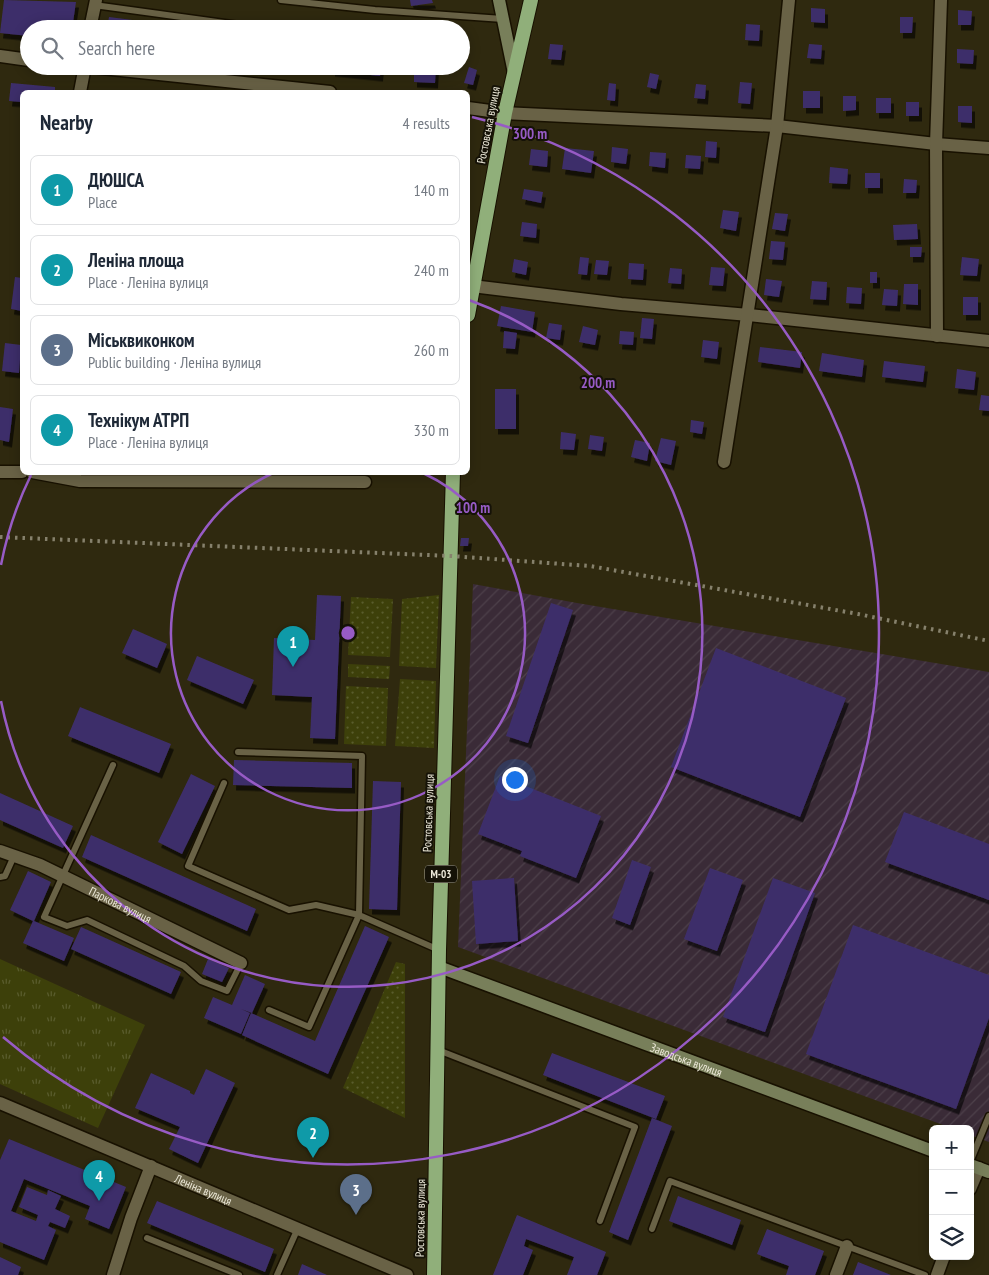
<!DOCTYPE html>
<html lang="en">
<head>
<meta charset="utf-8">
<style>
	:root { --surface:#fff; --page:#f6f6f7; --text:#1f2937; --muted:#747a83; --line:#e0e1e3; --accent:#6b618a }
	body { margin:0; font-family:"PT Sans Narrow",sans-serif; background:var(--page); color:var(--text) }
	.controls { position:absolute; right:15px; bottom:15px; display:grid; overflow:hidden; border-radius:8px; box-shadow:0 2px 12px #0003 }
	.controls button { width:45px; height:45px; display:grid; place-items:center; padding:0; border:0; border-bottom:1px solid var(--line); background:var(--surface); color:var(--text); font:25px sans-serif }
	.you { position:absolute; left:514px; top:779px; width:18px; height:18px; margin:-12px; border:4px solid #fff; border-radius:50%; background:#1a73e8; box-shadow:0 0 0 8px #1a73e833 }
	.badge { display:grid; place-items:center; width:32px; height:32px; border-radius:50%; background:var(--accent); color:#fff; font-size:16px; font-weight:700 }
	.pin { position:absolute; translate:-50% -41px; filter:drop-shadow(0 1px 2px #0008) }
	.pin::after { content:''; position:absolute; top:26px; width:18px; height:15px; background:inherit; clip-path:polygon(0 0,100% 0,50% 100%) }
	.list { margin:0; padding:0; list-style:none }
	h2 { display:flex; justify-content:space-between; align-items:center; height:65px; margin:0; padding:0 20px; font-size:21px }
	h2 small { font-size:16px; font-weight:400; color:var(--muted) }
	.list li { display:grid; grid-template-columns:32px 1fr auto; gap:15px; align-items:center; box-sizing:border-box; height:70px; margin:0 10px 10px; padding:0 10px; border:1px solid var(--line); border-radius:8px }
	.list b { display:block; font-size:19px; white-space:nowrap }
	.list p { margin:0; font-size:16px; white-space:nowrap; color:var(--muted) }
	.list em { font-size:16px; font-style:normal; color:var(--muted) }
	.icon { flex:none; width:28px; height:28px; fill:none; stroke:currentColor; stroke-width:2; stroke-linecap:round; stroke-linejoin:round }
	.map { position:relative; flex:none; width:989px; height:1275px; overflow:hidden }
	.search { position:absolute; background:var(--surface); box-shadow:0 2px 12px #0003; left:20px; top:20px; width:450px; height:55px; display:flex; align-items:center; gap:12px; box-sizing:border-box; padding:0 18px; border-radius:28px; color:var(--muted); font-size:19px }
	.panel { position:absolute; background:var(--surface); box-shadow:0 2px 12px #0003; left:20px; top:90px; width:450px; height:385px; border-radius:8px }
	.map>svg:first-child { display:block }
	.industrial { fill:url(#industrial-furrows) }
	.grass { fill:url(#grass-dots) }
	.park { fill:url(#park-tufts) }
	.building { fill:#3e2e6b; filter:url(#shadow) }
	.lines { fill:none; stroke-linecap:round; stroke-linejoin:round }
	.service-casing { stroke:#181100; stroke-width:9 }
	.minor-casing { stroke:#181100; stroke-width:15 }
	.tertiary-casing { stroke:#181100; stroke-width:15 }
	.secondary-casing { stroke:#181100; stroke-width:15 }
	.trunk-casing { stroke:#181100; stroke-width:16 }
	.service { stroke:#696246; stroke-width:6 }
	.minor { stroke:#696246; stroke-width:12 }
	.tertiary { stroke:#696246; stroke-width:12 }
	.secondary { stroke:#787f5a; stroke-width:12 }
	.trunk { stroke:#90af7a; stroke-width:14 }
	.rail { stroke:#86816c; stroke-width:4; stroke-dasharray:2.5 5; stroke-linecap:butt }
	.ring { fill:none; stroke:#975bc5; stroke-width:2.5 }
	.labels { text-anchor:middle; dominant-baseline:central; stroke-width:4; stroke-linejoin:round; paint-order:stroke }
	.shield { fill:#151207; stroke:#aca899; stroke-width:1 }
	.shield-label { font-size:11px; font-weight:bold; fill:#ece8d8 }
	.street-label { font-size:12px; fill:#ece8d8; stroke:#151207 }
	.centre { fill:#975bc5; stroke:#151207; stroke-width:2.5 }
	.ring-label { font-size:15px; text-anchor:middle; font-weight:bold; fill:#975bc5; stroke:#151207; stroke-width:4; stroke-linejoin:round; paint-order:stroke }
</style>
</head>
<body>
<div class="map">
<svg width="989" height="1275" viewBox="0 0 989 1275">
	<defs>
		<pattern id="industrial-furrows" width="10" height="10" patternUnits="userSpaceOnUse" patternTransform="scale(1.25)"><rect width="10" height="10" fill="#3a2b37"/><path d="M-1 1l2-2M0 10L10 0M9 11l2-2" fill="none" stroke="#4d404a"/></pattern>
		<pattern id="grass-dots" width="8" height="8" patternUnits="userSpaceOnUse" patternTransform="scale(1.25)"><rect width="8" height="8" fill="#3d400a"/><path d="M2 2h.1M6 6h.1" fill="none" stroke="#595c2d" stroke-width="1.8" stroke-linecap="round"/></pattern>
		<pattern id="park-tufts" width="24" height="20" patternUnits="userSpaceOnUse" patternTransform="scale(1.25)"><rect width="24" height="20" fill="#3d400a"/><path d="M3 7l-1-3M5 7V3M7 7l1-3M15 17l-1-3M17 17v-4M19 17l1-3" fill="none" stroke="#595c2d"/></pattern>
		<filter id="shadow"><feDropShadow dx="3" dy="5.5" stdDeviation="0" flood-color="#0009"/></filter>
	</defs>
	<rect width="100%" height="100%" fill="#2f290f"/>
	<path class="industrial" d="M473 584 577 603 989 672V1142L970 1135V1129H954L458 947Z"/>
	<path class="grass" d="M439 595 436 668 399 666 402 599Z
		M351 597 393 599 390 657 348 655Z
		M348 664 390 666 389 679 348 677Z
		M400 679 436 681 434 748 395 746Z
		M346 686 388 688 386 746 344 744Z
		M396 962 405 964V1118L343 1088Z"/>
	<path class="park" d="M0 959 145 1025 98 1128 0 1084Z"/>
	<path class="building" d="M4 0 76 2 72 29H29V36L0 33Z
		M410 0H432L433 3 411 6Z
		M811 8 825 9V23L811 22Z
		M958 10 972 11 971 25H958Z
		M109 17 156 23V29H107Z
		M900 17H913L912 33H900Z
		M746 24 760 25 759 41 745 40Z
		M550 44 563 45 561 60 548 59Z
		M809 44 822 45 821 59 807 58Z
		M957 49 974 50 973 64 957 63Z
		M332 66H381L380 76 332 71Z
		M414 66H436L435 83 414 82Z
		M469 67 477 70 473 85 464 83Z
		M650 73 659 75 656 89 647 87Z
		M740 82 752 83 750 104 738 103Z
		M11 83 55 87V92H22V102L9 101Z
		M609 83 616 84 615 101 607 100Z
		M696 84 706 85 705 99 694 98Z
		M803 91H820V108H803Z
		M843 96H856V110L843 111Z
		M876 98H891V113H876Z
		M906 102H919V116H906Z
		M958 106H972V123L958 122Z
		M706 141 717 142 716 158 705 157Z
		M612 147 628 149 626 164 611 162Z
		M565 148 594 151 591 173 562 169Z
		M531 149 548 151 547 167 529 165Z
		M650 152 666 153 665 168 649 166Z
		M686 155 701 156 700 169 685 168Z
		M830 167 848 169 847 184 829 183Z
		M865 173H880V188H865Z
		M904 179 917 180 916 193H903Z
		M524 189 543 192 541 203 522 199Z
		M723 210 739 212 736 231 720 228Z
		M775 213 788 214 785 231 772 229Z
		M522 222 537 224 536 238 520 236Z
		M917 224 918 239 894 240 893 225Z
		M771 241 785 242 783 260 769 259Z
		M910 247H922L921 257H910Z
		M580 257 589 258 587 275 578 274Z
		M962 257 979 259 977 276 960 275Z
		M514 259 528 262 526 275 512 272Z
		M596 260 609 261 607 275 594 274Z
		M629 263 644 264 643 280 628 279Z
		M711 267 725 268 723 286 709 285Z
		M670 268 682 269 681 284 668 283Z
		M870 272H877V283H870Z
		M15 277 22 278V311L11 309Z
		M766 279 782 281 779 297 764 295Z
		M812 281 827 282 826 300 810 299Z
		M904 284H918V305L903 304Z
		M847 287 862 288 861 304 846 303Z
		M884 289 898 290 897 306 882 305Z
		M963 297H978V315H963Z
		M501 306 535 312 532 332 497 326Z
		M642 318 654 319 652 339 640 338Z
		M549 323 562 325 560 340 546 338Z
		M583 326 598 330 595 345 579 342Z
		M504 331 517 333 515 349 503 348Z
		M620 331 634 332 633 345 619 344Z
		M703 340 719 342 717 359 701 357Z
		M5 343 21 345 19 373 2 371Z
		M760 347 802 352 800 368 758 362Z
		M822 353 864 360 862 377 819 371Z
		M884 361 925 366 923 382 882 377Z
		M957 369 976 372 974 390 955 388Z
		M495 389H516V429H495Z
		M981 395 989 396V411L979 410Z
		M0 407 13 409 9 442 0 440Z
		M691 420 704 422 702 434 690 432Z
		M561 432 576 434 574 450 560 449Z
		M590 435 604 437 602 451 588 449Z
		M661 438 676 441 671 465 655 461Z
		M635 440 650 443 647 461 631 457Z
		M461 538H469L468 546H460Z
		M317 595 341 596 335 739 310 738 312 697 272 695 274 638 315 640Z
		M551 603 573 610 528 743 506 736Z
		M133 629 167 644 157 668 122 653Z
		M716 648 846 698 800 817 671 767Z
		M197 656 254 680 243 704 187 680Z
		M80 707 171 744 159 773 68 736Z
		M234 760 352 763V788L233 785Z
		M191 774 215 786 182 854 158 842Z
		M500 776 601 816 576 878 520 856 522 851 478 834Z
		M373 781 401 782 397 910 369 909Z
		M0 793 73 826 63 848 0 820Z
		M904 812 989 844V900L885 862Z
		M91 835 256 909 247 931 82 857Z
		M632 860 651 867 630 925 612 918Z
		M710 868 743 880 717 951 684 939Z
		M28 871 51 882 34 921 74 938 64 961 23 943 33 921 10 910Z
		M514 878 518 941 476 944 472 881Z
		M773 878 815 893 765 1032 723 1017Z
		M853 925 989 975V1018L956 1109 806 1054Z
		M365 926 389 937 328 1074 242 1035 251 1013 315 1041Z
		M81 927 181 972 171 994 71 949Z
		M208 959 229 968 222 982 202 974Z
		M245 975 265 984 252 1013 241 1009 250 1013 241 1034 204 1018 213 997 232 1005Z
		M552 1053 665 1096 656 1119 543 1075Z
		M206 1069 235 1083 198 1163 169 1149 180 1127 135 1108 151 1073 190 1091V1093L194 1095Z
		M652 1118 672 1126 628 1240 609 1232Z
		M9 1139 126 1187 109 1229 85 1219 90 1206 24 1179 11 1211 36 1221 38 1215 19 1207 27 1187 47 1195 48 1190 61 1196 55 1209 70 1216 65 1228 50 1222 48 1226 56 1230 44 1260 0 1242V1160Z
		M678 1196 741 1220 732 1245 669 1221Z
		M157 1201 274 1249 265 1272 147 1223Z
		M517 1215 606 1252 597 1275H567L574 1257 526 1239 524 1246 533 1250 523 1275H493Z
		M767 1229 824 1251 815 1275H786L789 1266 757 1254Z
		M0 1257 21 1267 18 1275H0Z
		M858 1262 891 1275H853Z
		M302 1264 327 1275H298Z"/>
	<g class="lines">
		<g class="service-casing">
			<path id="service" d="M281 0 375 10 503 19
				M94 5 269 29
				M238 752 362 756 359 915 439 950
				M113 765 44 917 67 926 87 920 184 966 201 981 227 991 241 963
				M224 783 188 866 289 910 316 905 359 915 309 1027 269 1010
				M0 877 5 876 14 856
				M438 1050 635 1127 600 1221
				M970 1162 989 1116
				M652 1229 670 1181 925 1275
				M147 1238 239 1275
				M277 1275 298 1228"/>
		</g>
		<g class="minor-casing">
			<g id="minor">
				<path d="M90 29 96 0"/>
				<path d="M80 92 85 66"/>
				<path d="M505 113 777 126 936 144 989 148"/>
				<path d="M472 286 621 304 749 315 989 341"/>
				<path d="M937 336 936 144 941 0"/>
				<path d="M724 462 777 126 789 0"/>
				<path d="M0 472H22"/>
				<path d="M32 472 80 481 365 482"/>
				<path id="s1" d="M0 851 40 865 241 963"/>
				<path id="s2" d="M0 1103 407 1275"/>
				<path d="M970 1189 979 1168"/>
				<path d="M113 1275 131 1218 151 1166"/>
				<path d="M836 1275 847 1246"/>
				<path d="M937 1275 944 1256"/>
			</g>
		</g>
		<g class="tertiary-casing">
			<path id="tertiary" d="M0 56 29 60
				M83 66 330 92
				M468 108 505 113"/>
		</g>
		<g class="secondary-casing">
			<g id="secondary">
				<path d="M499 0 514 73"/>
				<path id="s3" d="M439 967 933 1151"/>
				<path d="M970 1165 989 1172"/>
			</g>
		</g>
		<g class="trunk-casing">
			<path id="trunk" d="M468 315 505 113 531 0
				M434 1275 439 950 453 472"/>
		</g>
		<use href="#service" class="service"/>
		<use href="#minor" class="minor"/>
		<use href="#tertiary" class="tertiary"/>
		<use href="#secondary" class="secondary"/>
		<use href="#trunk" class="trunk"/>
		<path class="rail" d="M0 537 451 556 590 566 858 614 989 641"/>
	</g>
	<g class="ring">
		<path d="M423 473A177 177 0 1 1 273 473"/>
		<path d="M1 565A354 354 0 0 1 31 475M469 300A354 354 0 1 1 1 701"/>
		<path d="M472 117A531 531 0 1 1 3 1037"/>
	</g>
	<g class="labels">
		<rect class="shield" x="425" y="865.5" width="32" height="17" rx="4"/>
		<g class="shield-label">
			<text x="441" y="874">М-03</text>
		</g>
		<g class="street-label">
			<text transform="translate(488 125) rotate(-79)">Ростовська вулиця</text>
			<text transform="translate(428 813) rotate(-88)">Ростовська вулиця</text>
			<text stroke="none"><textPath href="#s1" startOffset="132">Паркова вулиця</textPath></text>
			<text stroke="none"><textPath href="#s3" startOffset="264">Заводська вулиця</textPath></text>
			<text stroke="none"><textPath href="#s2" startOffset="221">Леніна вулиця</textPath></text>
			<text transform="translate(420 1218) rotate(-89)">Ростовська вулиця</text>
		</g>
	</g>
	<circle cx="348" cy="633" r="8" class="centre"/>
	<g class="ring-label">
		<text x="530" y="139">300 m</text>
		<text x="598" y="388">200 m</text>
		<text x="473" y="513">100 m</text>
	</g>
</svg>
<div class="controls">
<button>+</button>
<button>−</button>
<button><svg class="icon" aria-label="layers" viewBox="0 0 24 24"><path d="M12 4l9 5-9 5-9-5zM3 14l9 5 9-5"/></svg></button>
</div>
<div class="you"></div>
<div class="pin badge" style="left:293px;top:667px;background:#0f9aa8">1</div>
<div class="pin badge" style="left:313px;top:1158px;background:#0f9aa8">2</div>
<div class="pin badge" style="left:356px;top:1215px;background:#5c6f8a">3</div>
<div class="pin badge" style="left:99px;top:1201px;background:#0f9aa8">4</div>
<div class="search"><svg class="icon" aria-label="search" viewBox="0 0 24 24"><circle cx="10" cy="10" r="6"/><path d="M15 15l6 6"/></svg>Search here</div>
<section class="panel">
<h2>Nearby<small>4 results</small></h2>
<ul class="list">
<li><span class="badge" style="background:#0f9aa8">1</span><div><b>ДЮШСА</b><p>Place</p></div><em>140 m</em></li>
<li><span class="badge" style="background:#0f9aa8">2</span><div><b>Леніна площа</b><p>Place · Леніна вулиця</p></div><em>240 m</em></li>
<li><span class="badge" style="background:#5c6f8a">3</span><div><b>Міськвиконком</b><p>Public building · Леніна вулиця</p></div><em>260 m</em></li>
<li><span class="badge" style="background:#0f9aa8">4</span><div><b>Технікум АТРП</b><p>Place · Леніна вулиця</p></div><em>330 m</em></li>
</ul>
</section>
</div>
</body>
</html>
